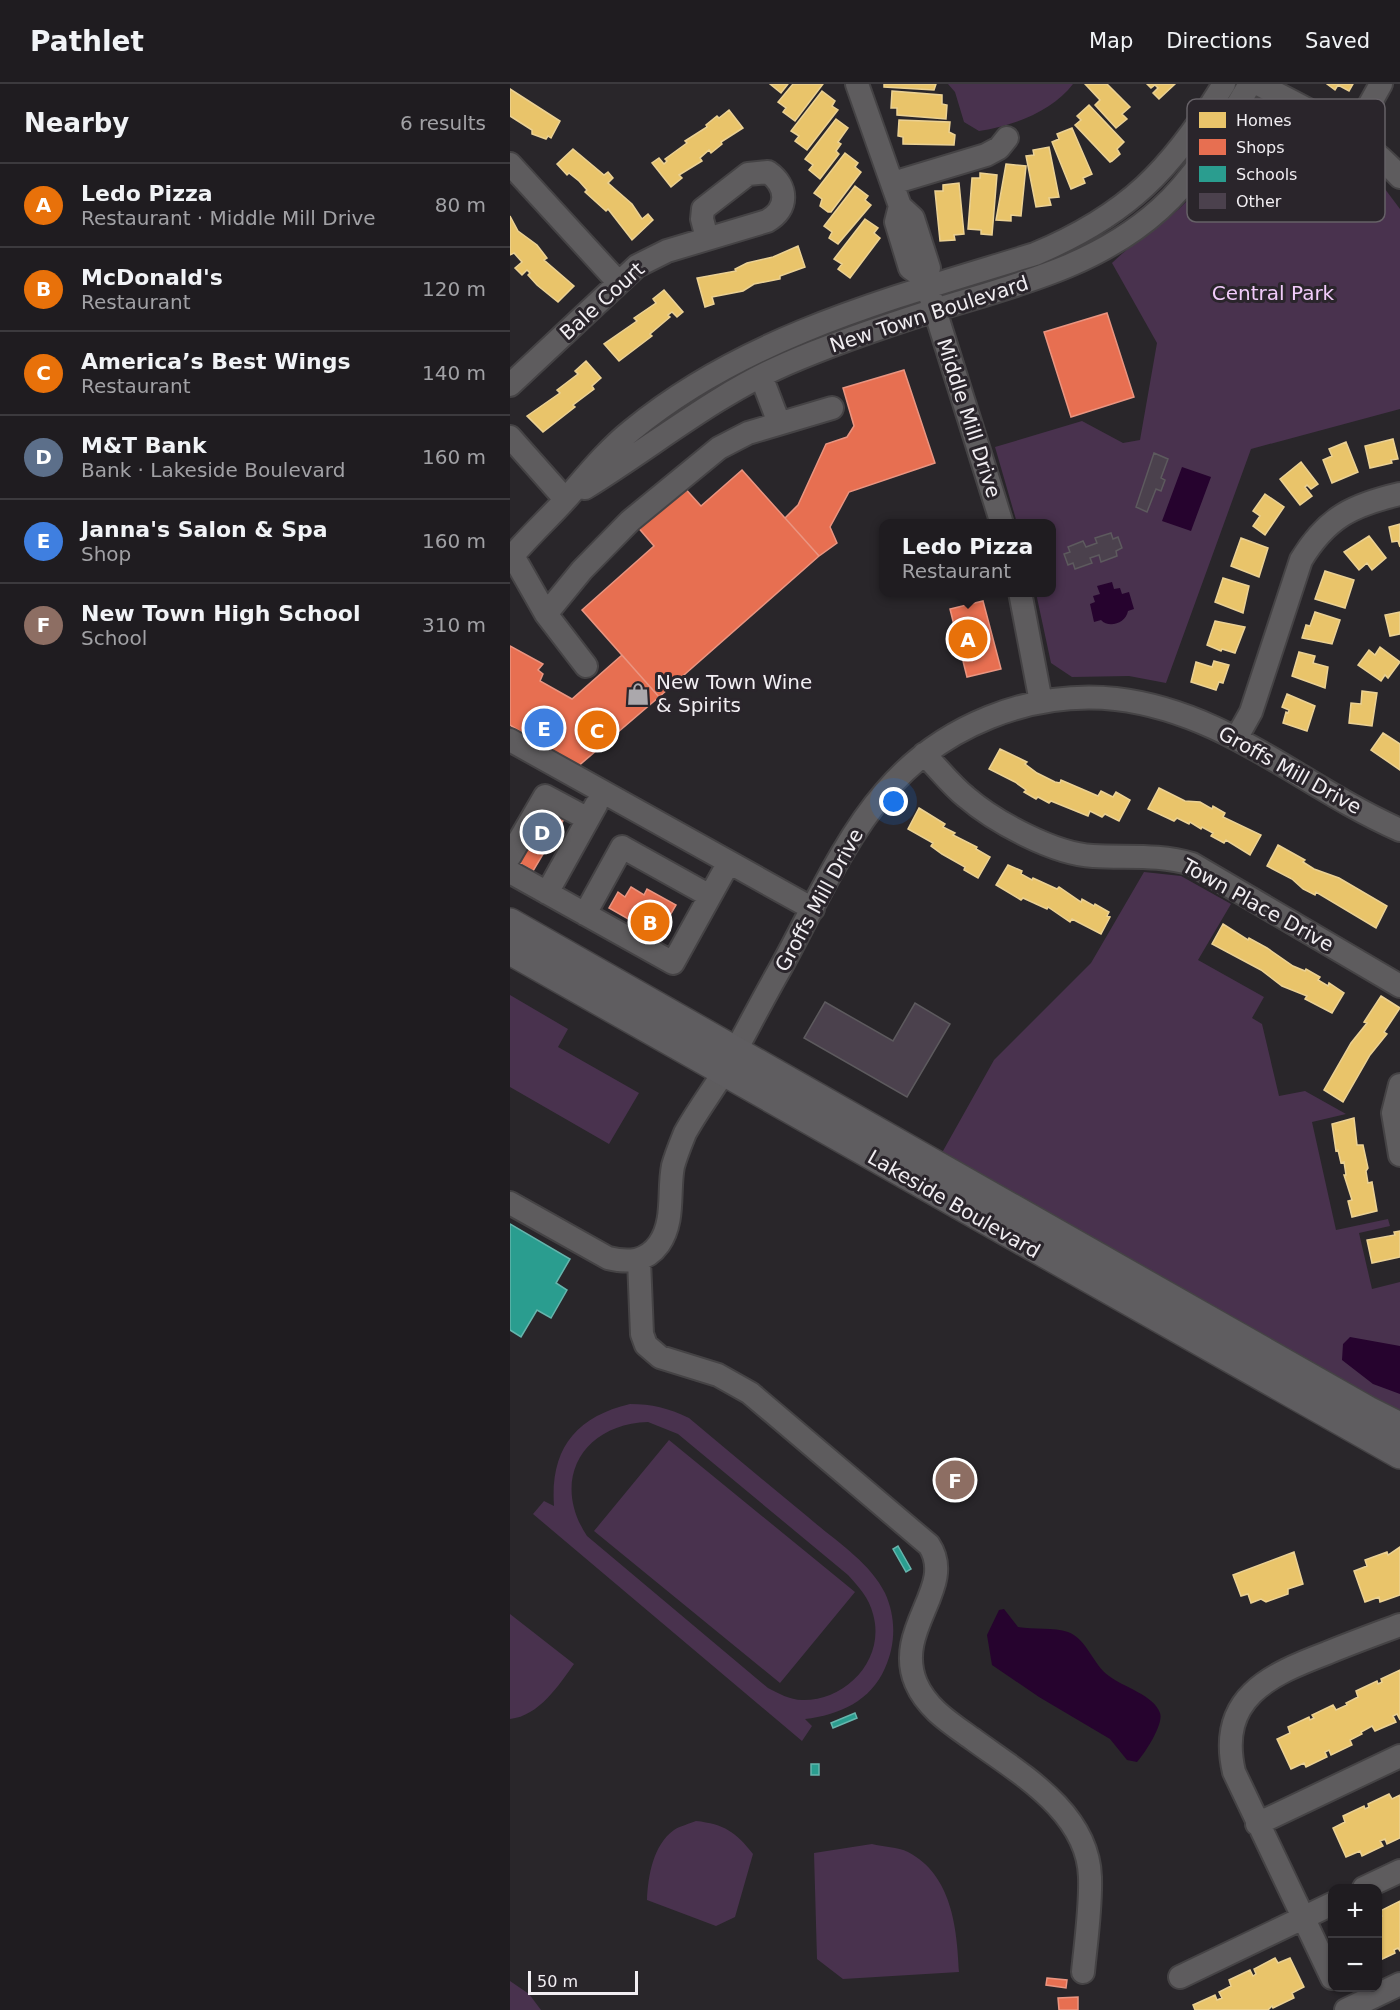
<!DOCTYPE html>
<html lang="en">
<head>
<meta charset="utf-8">
<style>
	:root { --surface:#1f1c20; --page:#272529; --text:#f1f3f6; --muted:#a1a1a5; --line:#3c3a3e; --accent:#0b8043 }
	body { margin:0; font-family:"DejaVu Sans",sans-serif; background:var(--page); color:var(--text) }
	.controls { position:absolute; right:18px; bottom:18px; display:grid; overflow:hidden; border-radius:12px; box-shadow:0 2px 4px #0004 }
	.controls button { width:54px; height:54px; display:grid; place-items:center; padding:0; border:0; border-bottom:2px solid var(--line); background:var(--surface); color:var(--text); font:30px sans-serif }
	.scale { position:absolute; left:18px; bottom:15px; width:110px; box-sizing:border-box; padding-left:6px; border:3px solid #f1eef2; border-top:0; font-size:16px; line-height:21px; white-space:nowrap; color:#f1eef2; -webkit-text-stroke:4px #2a252b; paint-order:stroke }
	.you { position:absolute; left:384px; top:718px; width:21px; height:21px; margin:-15px; border:4px solid #fff; border-radius:50%; background:#1a73e8; box-shadow:0 0 0 9px #1a73e833 }
	.badge { display:grid; place-items:center; width:39px; height:39px; border-radius:50%; background:var(--accent); color:#fff; font-size:20px; font-weight:700 }
	.pin { position:absolute; translate:-50% -50%; border:3px solid #fff; box-shadow:0 2px 6px #0006 }
	.popup { position:absolute; left:369px; top:435px; width:177px; height:78px; box-sizing:border-box; display:grid; place-content:center; border-radius:12px; background:var(--surface); filter:drop-shadow(0 2px 4px #0005); font-size:20px; white-space:nowrap; color:var(--muted) }
	.popup b { font-size:22px; color:var(--text) }
	.popup::after { content:''; position:absolute; left:50%; top:100%; margin-left:-12px; border:12px solid transparent; border-top-color:var(--surface) }
	.list { margin:0; padding:0; list-style:none }
	h2 { display:flex; justify-content:space-between; align-items:center; height:78px; margin:0; padding:0 24px; font-size:26px }
	h2 small { font-size:20px; font-weight:400; color:var(--muted) }
	.list li { display:grid; grid-template-columns:39px 1fr auto; gap:18px; align-items:center; box-sizing:border-box; height:84px; padding:0 24px; border-top:2px solid var(--line) }
	.list b { display:block; font-size:22px; white-space:nowrap }
	.list p { margin:0; font-size:20px; white-space:nowrap; color:var(--muted) }
	.list em { font-size:20px; font-style:normal; color:var(--muted) }
	.map { position:relative; flex:none; width:890px; height:1926px; overflow:hidden }
	header { display:flex; align-items:center; gap:36px; box-sizing:border-box; height:84px; padding:0 30px; background:var(--surface); border-bottom:2px solid var(--line) }
	header strong { font-size:28px }
	nav { display:flex; gap:33px; margin-inline-start:auto; font-size:21px }
	main { display:flex }
	aside { flex:1; background:var(--surface) }
	.map>svg:first-child { display:block }
	.green { fill:#49324e; fill-rule:evenodd }
	.water { fill:#26032e }
	.homes { fill:#e9c46a; stroke:#ebd193; stroke-width:1.5 }
	.shops { fill:#e76f51; stroke:#ea9581; stroke-width:1.5 }
	.schools { fill:#2a9d8f; stroke:#66b5ad; stroke-width:1.5 }
	.building { fill:#4b414d; stroke:#5d5a5e; stroke-width:1.5 }
	.lines { fill:none; stroke-linecap:round; stroke-linejoin:round }
	.minor-casing { stroke:#454345; stroke-width:26 }
	.major-casing { stroke:#454345; stroke-width:30 }
	.minor { stroke:#5e5c5e; stroke-width:22 }
	.major { stroke:#5f5d60; stroke-width:27 }
	.labels { text-anchor:middle; dominant-baseline:central; stroke-width:6; stroke-linejoin:round; paint-order:stroke }
	.park-label { font-size:20px; fill:#f1cbfa; stroke:#2a252b }
	.street-label { font-size:20px; fill:#f1eef2; stroke:#2a252b }
	.poi-label { font-size:20px; fill:#f1eef2; stroke:#2a252b; text-anchor:start }
	.key { fill:#2a252b; stroke:#666167; stroke-width:1.5 }
	.key-label { font-size:16px; fill:#f1eef2 }
</style>
</head>
<body>
<header>
<strong>Pathlet</strong>
<nav><a>Map</a><a>Directions</a><a>Saved</a></nav>
</header>
<main>
<aside>
<h2>Nearby<small>6 results</small></h2>
<ul class="list">
<li><span class="badge" style="background:#e8710a">A</span><div><b>Ledo Pizza</b><p>Restaurant · Middle Mill Drive</p></div><em>80 m</em></li>
<li><span class="badge" style="background:#e8710a">B</span><div><b>McDonald's</b><p>Restaurant</p></div><em>120 m</em></li>
<li><span class="badge" style="background:#e8710a">C</span><div><b>America’s Best Wings</b><p>Restaurant</p></div><em>140 m</em></li>
<li><span class="badge" style="background:#5c6f8a">D</span><div><b>M&amp;T Bank</b><p>Bank · Lakeside Boulevard</p></div><em>160 m</em></li>
<li><span class="badge" style="background:#3f7fe0">E</span><div><b>Janna's Salon &amp; Spa</b><p>Shop</p></div><em>160 m</em></li>
<li><span class="badge" style="background:#8d6e63">F</span><div><b>New Town High School</b><p>School</p></div><em>310 m</em></li>
</ul>
</aside>
<div class="map">
<svg width="890" height="1926" viewBox="0 0 890 1926">
	<rect width="100%" height="100%" fill="#29262a"/>
	<path class="green" d="M438 0H563C543 27 501 43 469 47L454 38 445 8Z
		M752 20 846 75 869 97 890 125V325L741 365 656 599 619 592 562 593 541 579 526 509 542 508V440L507 439 485 363 572 337 613 359 630 356 647 259 602 179C625 156 654 141 677 117 704 89 723 56 743 23Z
		M634 788 671 792 721 820 688 876 754 913 742 934 752 940 769 1012 795 1007 836 1030 802 1038 826 1146 878 1135 880 1142 849 1149 862 1205 890 1198V1332L429 1074 484 976 581 879Z
		M0 911 58 945 48 963 129 1009 99 1060 0 1003Z
		M120 1320C142 1320 158 1324 179 1334 218 1367 258 1400 298 1433 324 1456 359 1477 375 1509 386 1533 386 1560 375 1584 361 1617 329 1631 295 1635L302 1642 292 1657 23 1430 34 1417 44 1422C40 1366 65 1333 120 1320ZM138 1338 168 1350 338 1491C349 1503 359 1514 363 1530 376 1575 336 1617 292 1616 280 1616 268 1609 258 1604L77 1452C40 1396 73 1340 138 1338Z
		M159 1356 345 1508 270 1599 84 1447Z
		M0 1530 64 1580C49 1601 29 1632 0 1635Z
		M186 1737C214 1740 226 1748 243 1770L225 1833 206 1842 137 1816C138 1792 143 1761 164 1746 170 1742 179 1740 186 1737Z
		M362 1760C373 1763 388 1763 398 1768 442 1791 447 1844 449 1888L333 1895 307 1875 304 1769Z
		M0 1897 19 1910 31 1926H0Z"/>
	<path class="water" d="M672 383 701 393 681 447 652 437Z
		M602 498 604 505 610 504 612 510 619 508 624 525 618 527C616 539 599 545 591 536L584 538 580 520 585 518 583 512 590 510 587 502Z
		M840 1253 890 1262V1310L863 1300 832 1276 833 1260Z
		M494 1525 508 1543C523 1546 544 1543 558 1548 577 1555 583 1581 599 1592 613 1603 644 1611 650 1629 654 1640 635 1669 627 1678L617 1676 600 1655 529 1613 482 1581 477 1551 489 1526Z"/>
	<path class="homes" d="M260 0H278L271 9Z
		M283 0H313L285 37 273 28 276 24 268 18Z
		M374 0H426L424 6 374 3Z
		M575 0H597L620 23 612 30 617 35 606 44 585 21 590 16Z
		M637 0H665L649 15 643 9 648 4 645 1 641 4Z
		M817 0H843L839 7 828 1 825 6Z
		M0 5 50 37 41 54 38 52 36 55 22 50V46L0 32Z
		M312 7 325 17 322 22 328 26 297 66 285 57 289 52 281 47Z
		M382 7 432 11V20L437 21 436 35 387 31V24H381Z
		M579 21 614 58 607 65 610 70 602 77 600 78 565 41 571 36 567 32Z
		M219 26 233 44 211 58 212 60 201 69 199 66 190 74 192 77 169 91 172 94 161 103 142 79 149 74 154 80 157 77 155 75 177 59 175 57 197 43 196 41 207 32 209 34Z
		M326 35 338 44 328 58 331 60 326 67 329 70 310 95 299 86 303 81 295 75Z
		M389 36 440 38 439 48 445 51 444 61 393 60V53L388 52Z
		M562 44 582 90 573 94 575 99 561 105 542 58 549 55 547 50Z
		M539 63 549 113 539 114 541 121 526 123 516 72 524 71 523 66Z
		M63 65 94 91 98 88 103 94 98 99 122 120 132 135 138 130 143 136 122 156 98 125 96 127 75 108 77 106 69 97 59 89 57 91 47 80Z
		M335 69 348 79 345 83 351 88 321 128H318L310 122 312 115 304 109Z
		M496 80 516 82 511 132 501 131V137L486 136Z
		M470 89 487 91 482 151 471 150V146L458 145 462 94H470Z
		M449 99 454 150 444 151 445 156 430 157 425 107H433V101Z
		M345 102 358 112 355 116 361 121 328 160 319 154 322 148 314 142Z
		M0 132 8 147 27 161 37 174 34 176 64 202 48 218 27 201 18 191 20 189 17 186 12 191 5 184 12 178 4 169 0 171Z
		M355 135 368 144 364 149 370 154 340 194 328 185 332 180 324 175Z
		M288 162 295 183 270 192V195L244 200 233 207 202 213 204 220 195 223 187 194 226 187 225 185 237 179 263 173Z
		M154 206 173 228 167 233 162 228 158 231 160 233 140 250 142 252 109 277 94 260 127 237 124 234 146 219 143 215Z
		M76 277 91 294 82 302 84 305 63 321 65 323 33 348 17 332 50 309 47 306 68 290 65 287Z
		M883 355 888 375 881 376 882 379 860 384 855 362Z
		M836 358 848 388 822 399 813 376 822 372 819 365Z
		M791 378 808 400 801 405 797 401 795 403 802 412 790 421 770 395Z
		M755 410 774 423 755 451 743 442 750 432 743 427Z
		M890 440V463L888 457 882 458 879 443Z
		M859 452 876 474 862 486 857 479 849 486 834 468Z
		M731 454 758 464 749 493 721 482Z
		M815 487 844 496 835 524 805 515Z
		M713 494 739 502 733 529 705 518Z
		M805 528 830 536 822 560 792 554 796 541 800 542Z
		M890 528V550L880 552 875 531Z
		M705 537 735 543 725 569 712 565 711 567 697 561Z
		M870 563 890 578 878 594 875 591 871 597 848 581 859 566 865 571Z
		M789 568 805 572 803 579 818 583 815 604 782 592Z
		M704 577 719 581 713 599 709 598 706 606 681 598 686 578 702 583Z
		M852 607 867 609 862 642 839 639 841 619 851 620Z
		M777 610 805 622 797 647 773 639 776 628 778 629 779 626 772 623Z
		M873 649 890 660V686L861 666Z
		M490 665 517 678 515 680 527 689 545 698 550 699 551 696 588 712 591 707 603 713 606 708 620 716 609 737 595 730 592 733 580 727 578 732 541 717 539 719 528 713 526 715 514 708 516 706 505 698 479 685Z
		M649 704 675 717 690 718 702 725 703 722 715 729 713 733 751 751 740 771 716 756 714 759 701 752 703 749 692 743 691 745 680 738 679 740 667 734 664 737 638 725Z
		M409 724 435 740 433 743 445 749 443 751 467 763 466 765 480 773 468 794 454 786 455 783 432 770 421 762 423 759 398 745Z
		M768 761 795 776 793 778 804 785 829 794 877 822 866 844 806 808 805 811 793 805 782 795 757 782Z
		M498 781 512 787 511 790 522 796 523 794 547 805 549 803 571 818 572 815 584 822 585 820 599 828 597 832 600 833 591 850 562 835 560 838 538 823 537 825 513 814 511 816 486 801Z
		M713 840 738 856 739 854 757 864 783 882 795 887 796 885 810 893 808 896 818 902 819 899 834 909 822 929 795 915 797 912 772 902 751 886 702 860Z
		M871 912 890 924 874 948 877 950 860 971 833 1018 814 1006 841 959 857 939 854 938Z
		M844 1034 847 1061H853L858 1084 856 1087 858 1099 862 1098 867 1127 842 1133 838 1117 842 1116 834 1091H836L834 1078 831 1079 828 1066 826 1067 822 1040Z
		M890 1147V1173L862 1179 857 1156 885 1151 884 1148Z
		M890 1463V1511L870 1518 869 1513 855 1518 844 1487 857 1482 855 1476 877 1468 878 1471Z
		M784 1468 793 1500 778 1505V1510L756 1518 751 1515 741 1519 738 1510 731 1512 723 1491Z
		M890 1586V1636L887 1630 883 1632 886 1638 865 1647 862 1642 851 1648 852 1650 840 1656 842 1661 821 1671 819 1666 815 1668 817 1673 796 1683 794 1679 781 1685 767 1655 780 1649 778 1643 799 1633 800 1636 804 1634 802 1631 823 1621 826 1626 837 1621 836 1619 848 1613 846 1607 867 1597 868 1600 872 1598 871 1595Z
		M879 1710 882 1715 890 1711V1754L877 1760 875 1755 870 1757 873 1762 852 1772 850 1767 836 1773 823 1744 835 1738 833 1732 854 1722 855 1725 859 1723 858 1720Z
		M890 1817V1867L888 1864 884 1866 885 1869 868 1877V1832H872L870 1827Z
		M765 1874 768 1879 780 1874 794 1903 782 1909 784 1914 763 1924 762 1922 758 1926H685L683 1921 705 1911 707 1916 712 1914 709 1908 721 1902 719 1896 740 1886 743 1892 746 1890 744 1885Z"/>
	<path class="shops" d="M597 229 624 313 561 333 534 248Z
		M394 286 425 379 339 408 320 443 327 459 309 472 275 434 288 421 316 360 337 353 344 342 333 304Z
		M232 386 309 472 149 613 72 526 144 462 126 441 172 401 191 422Z
		M473 517 491 585 457 593 440 525Z
		M0 562 33 580 28 586 33 590 30 597 62 615 112 571 149 613 66 684 0 641Z
		M33 723 54 735 23 787 2 775Z
		M121 803 134 811 137 805 166 821 148 852 99 824 108 808 115 813Z
		M537 1894 557 1896 556 1904 536 1901Z
		M568 1913V1926H549L548 1914Z"/>
	<path class="schools" d="M0 1140 60 1175 46 1199 57 1206 41 1234 27 1226 11 1253 0 1246Z
		M388 1462 401 1485 396 1488 383 1465Z
		M345 1629 347 1634 323 1644 321 1639Z
		M301 1680H309V1691H301Z"/>
	<path class="building" d="M644 369 658 375 651 394 655 396 651 407 646 405 637 428 626 423Z
		M601 449 603 455 608 453 612 464 606 467 607 472 591 478 589 471 580 474 582 479 565 485 563 479 558 481 554 470 560 468 558 463 573 457 576 463 587 459 585 454Z
		M315 918 383 957 405 919 440 940 397 1013 294 954Z"/>
	<g class="lines">
		<g class="minor-casing">
			<path id="minor" d="M347 0 390 122 403 134 419 184 414 194
				M748 0C798 26 852 50 890 93
				M842 52 871 0
				M0 80 109 199
				M383 99 476 71 489 64 497 54
				M390 122 386 138 400 184 414 194 425 226 492 440
				M251 292 269 339
				M0 301 127 182 157 167 257 137C279 125 278 102 258 88L238 90 193 125 192 135 197 154
				M0 353 55 415
				M75 404C142 363 203 312 276 280 324 259 375 242 425 226 505 201 586 183 650 125 688 91 714 43 740 0
				M3 472 36 530 76 582
				M0 475C17 454 38 435 56 415 77 391 97 366 122 346 237 251 386 213 525 170 618 131 662 85 714 0
				M510 508 531 618
				M36 530 72 486 120 437 209 364 238 349 322 324
				M727 653 741 628 791 476C817 433 843 421 890 410
				M0 656 303 825
				M414 670C428 684 441 701 456 713 485 738 544 770 583 772 617 774 649 770 682 780L890 902
				M0 772 35 712 78 735
				M0 788 163 879 219 778
				M37 809 86 721
				M75 830 112 763 200 812
				M890 1001 883 1029 890 1071
				M0 1119 98 1174C119 1179 136 1178 149 1160 165 1137 158 1107 163 1082 166 1071 171 1059 175 1049 186 1029 200 1010 212 991 232 956 250 920 270 885 301 829 333 756 375 708 431 642 520 606 606 615 717 628 792 703 890 746
				M129 1176 132 1250 136 1261 150 1273 208 1291 240 1309 419 1461C447 1503 383 1545 406 1599 417 1625 442 1640 464 1656 509 1689 578 1728 580 1793 581 1824 576 1857 573 1888
				M747 1740 890 1672
				M854 1804 890 1787
				M670 1893 822 1820
				M822 1894 724 1688C707 1614 759 1591 817 1569 841 1559 866 1550 890 1541
				M836 1926 890 1900"/>
		</g>
		<g class="major-casing">
			<path id="major" d="M0 838 858 1326 890 1342
				M0 867 890 1371"/>
		</g>
		<use href="#minor" class="minor"/>
		<use href="#major" class="major"/>
	</g>
	<defs>
		<g id="shop-bare" transform="scale(1.8)"><path d="M-5-2.5h2.3a2.7 3.5 0 0 1 5.4 0H5L5.5 6h-11ZM-1.5-2.5h3a1.5 2.3 0 0 0-3 0Z" fill="#aba8ac" stroke="#2a252b" stroke-width="2.5" paint-order="stroke"/></g>
	</defs>
	<g fill-rule="evenodd">
		<use href="#shop-bare" x="128" y="610"/>
	</g>
	<g class="labels">
		<g class="park-label">
			<text x="763" y="209">Central Park</text>
		</g>
		<g class="street-label">
			<text transform="translate(92 217) rotate(-42)">Bale Court</text>
			<text transform="translate(419 230) rotate(-18)">New Town Boulevard</text>
			<text transform="translate(459 334) rotate(72)">Middle Mill Drive</text>
			<text transform="translate(780 686) rotate(29)">Groffs Mill Drive</text>
			<text transform="translate(309 816) rotate(-61)">Groffs Mill Drive</text>
			<text transform="translate(748 821) rotate(29)">Town Place Drive</text>
			<text transform="translate(444 1120) rotate(30)">Lakeside Boulevard</text>
		</g>
		<g class="poi-label">
			<text x="146" y="598">New Town Wine<tspan x="146" dy="23">&amp; Spirits</tspan></text>
		</g>
	</g>
	<rect x="677" y="15" width="198" height="123" rx="9" class="key"/>
	<rect x="689" y="28" width="27" height="16" fill="#e9c46a"/>
	<rect x="689" y="55" width="27" height="16" fill="#e76f51"/>
	<rect x="689" y="82" width="27" height="16" fill="#2a9d8f"/>
	<rect x="689" y="109" width="27" height="16" fill="#4b414d"/>
	<g class="key-label">
		<text x="726" y="42">Homes</text>
		<text x="726" y="69">Shops</text>
		<text x="726" y="96">Schools</text>
		<text x="726" y="123">Other</text>
	</g>
</svg>
<div class="controls">
<button>+</button>
<button>−</button>
</div>
<div class="scale">50 m</div>
<div class="you"></div>
<div class="pin badge" style="left:458px;top:555px;background:#e8710a">A</div>
<div class="popup"><b>Ledo Pizza</b>Restaurant</div>
<div class="pin badge" style="left:140px;top:838px;background:#e8710a">B</div>
<div class="pin badge" style="left:87px;top:646px;background:#e8710a">C</div>
<div class="pin badge" style="left:32px;top:748px;background:#5c6f8a">D</div>
<div class="pin badge" style="left:34px;top:644px;background:#3f7fe0">E</div>
<div class="pin badge" style="left:445px;top:1396px;background:#8d6e63">F</div>
</div>
</main>
</body>
</html>
